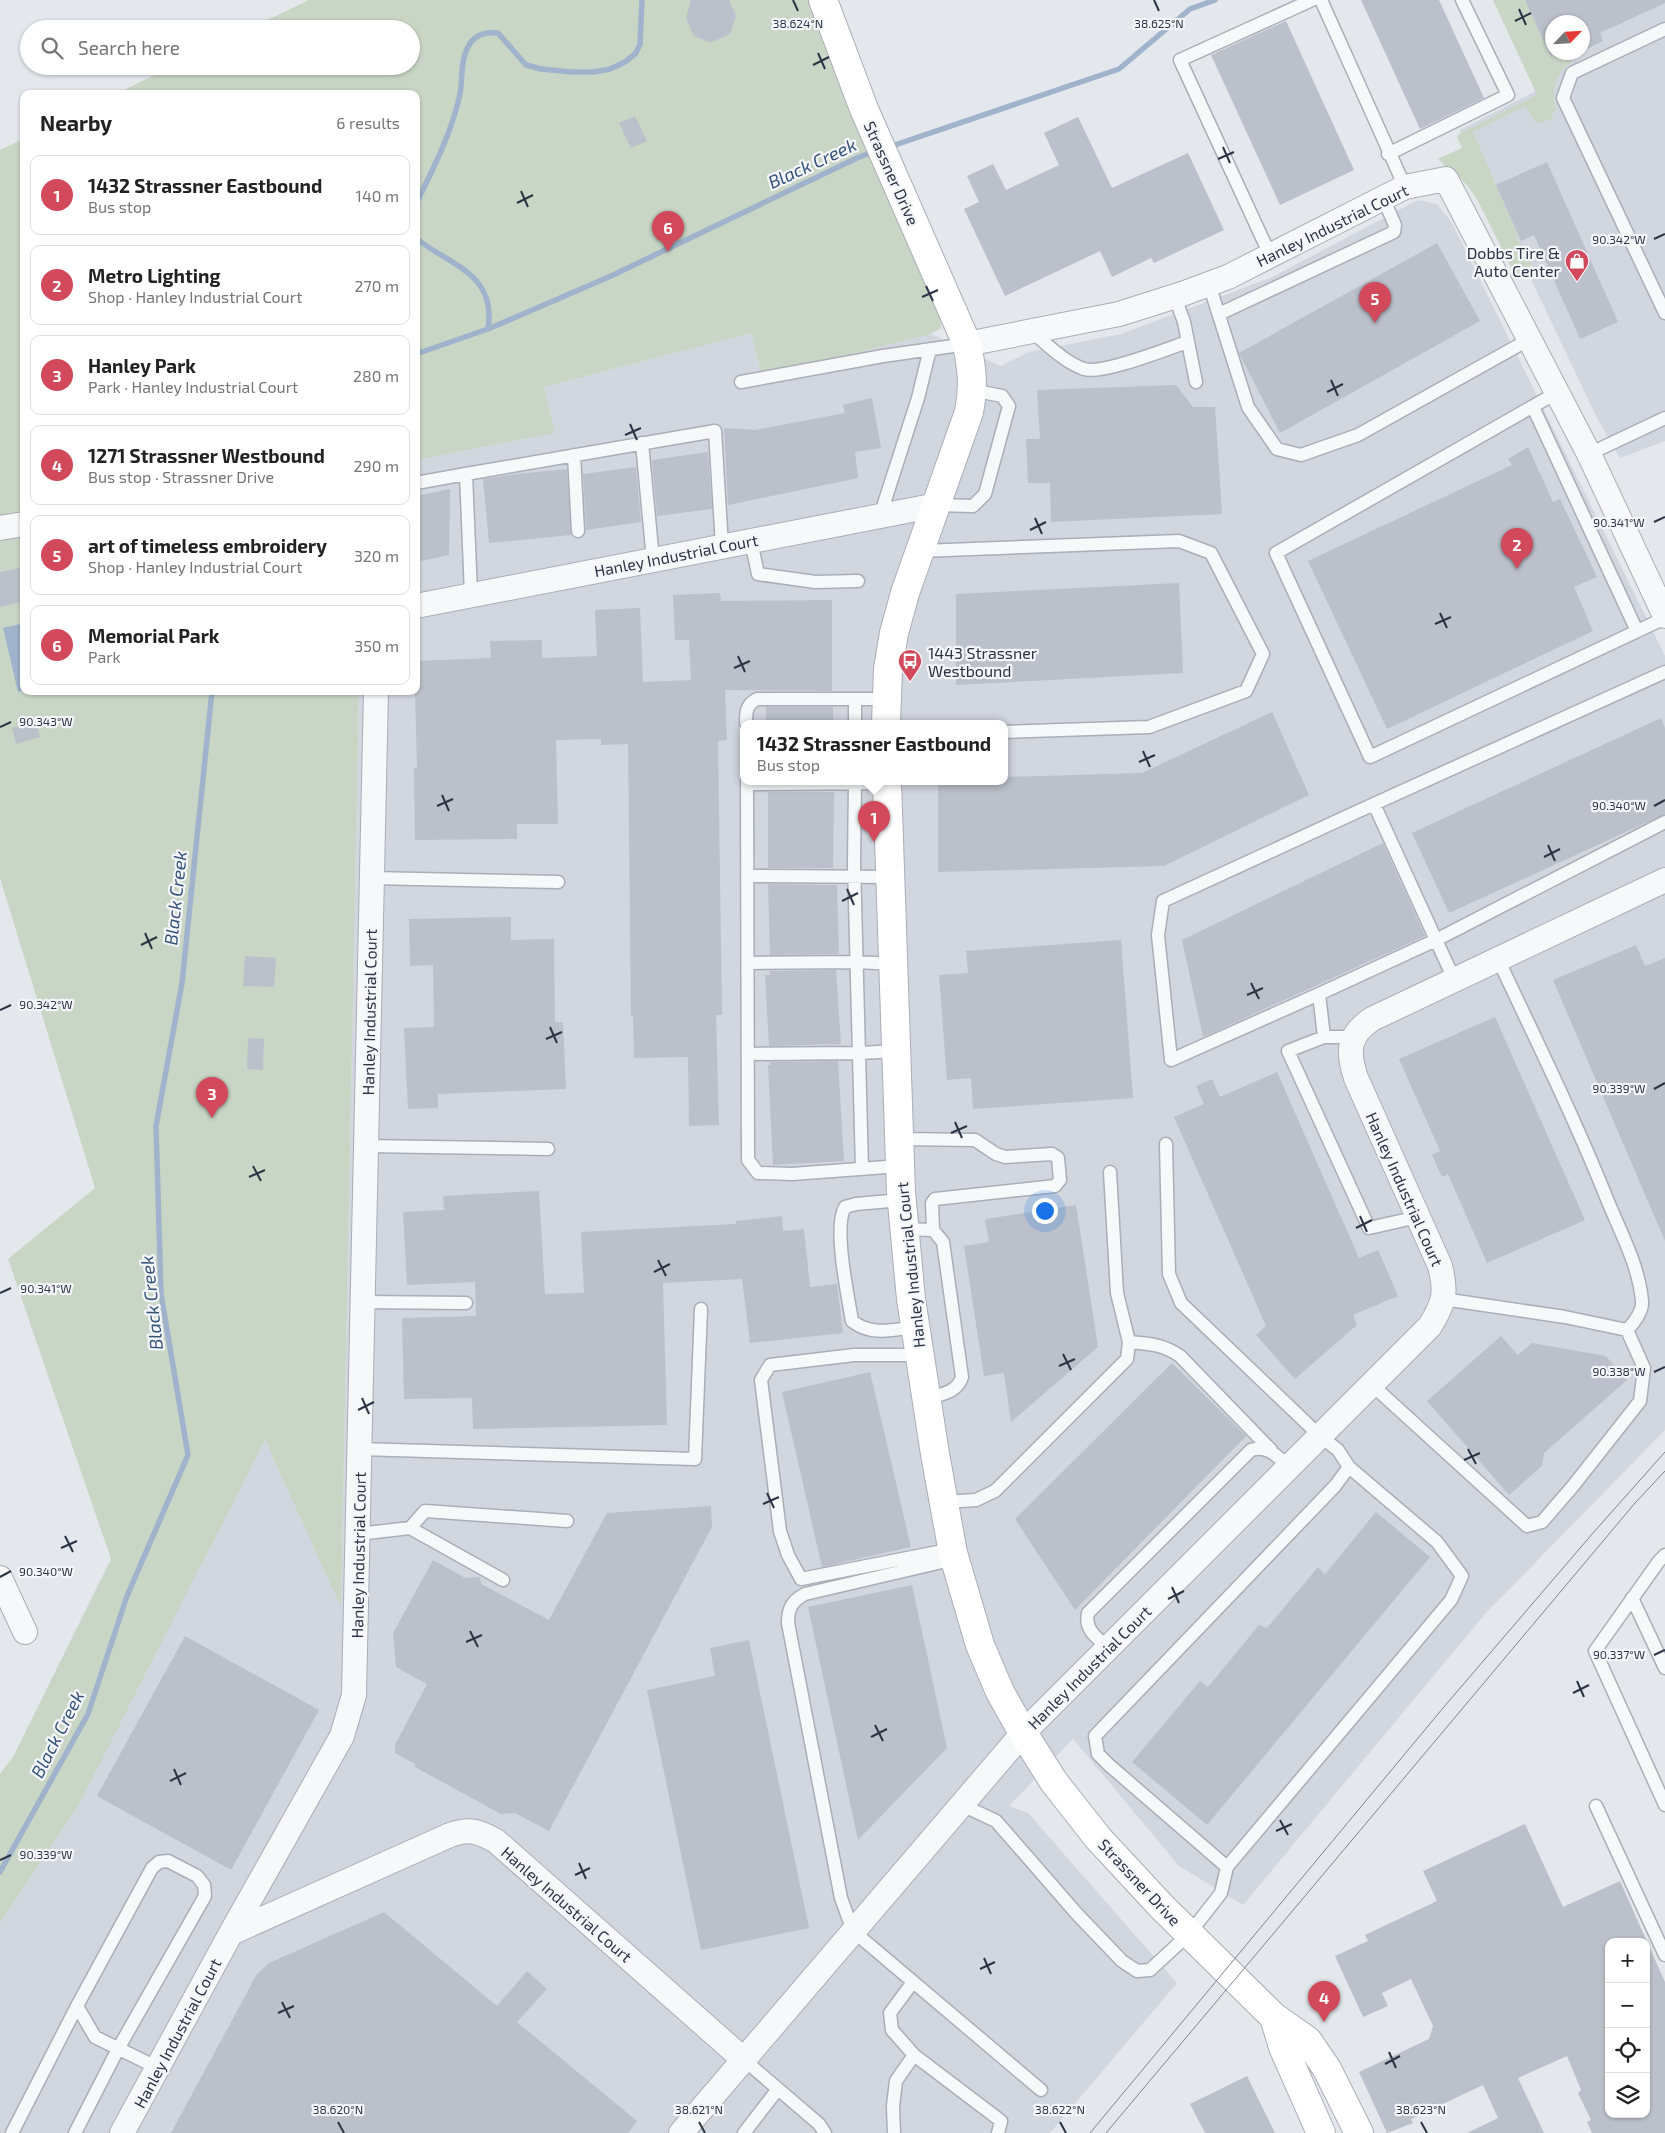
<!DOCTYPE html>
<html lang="en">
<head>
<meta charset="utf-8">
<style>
	:root { --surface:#fff; --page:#f6f6f6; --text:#222; --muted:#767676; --line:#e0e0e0; --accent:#d1495b }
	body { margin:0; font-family:"Exo 2",sans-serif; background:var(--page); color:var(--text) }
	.controls { position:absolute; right:15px; bottom:15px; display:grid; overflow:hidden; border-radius:10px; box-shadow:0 1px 4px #0004 }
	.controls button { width:45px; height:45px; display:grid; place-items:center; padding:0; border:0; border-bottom:1px solid var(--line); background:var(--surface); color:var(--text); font:25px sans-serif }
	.compass { position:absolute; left:1545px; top:15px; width:45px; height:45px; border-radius:50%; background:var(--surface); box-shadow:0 1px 4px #0004; rotate:65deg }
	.you { position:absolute; left:1044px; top:1210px; width:18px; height:18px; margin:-12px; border:4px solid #fff; border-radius:50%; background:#1a73e8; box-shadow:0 0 0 8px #1a73e833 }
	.badge { display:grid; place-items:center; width:32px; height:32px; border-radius:50%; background:var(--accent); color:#fff; font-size:16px; font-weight:700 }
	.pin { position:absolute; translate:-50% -41px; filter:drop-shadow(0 1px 2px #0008) }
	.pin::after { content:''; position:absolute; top:26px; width:18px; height:15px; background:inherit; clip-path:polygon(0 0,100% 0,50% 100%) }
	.popup { position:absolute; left:740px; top:720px; width:268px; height:65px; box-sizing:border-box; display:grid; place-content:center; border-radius:10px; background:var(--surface); filter:drop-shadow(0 1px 4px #0005); font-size:16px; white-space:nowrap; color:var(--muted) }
	.popup b { font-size:19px; color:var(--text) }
	.popup::after { content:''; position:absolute; left:50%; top:100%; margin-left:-10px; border:10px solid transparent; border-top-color:var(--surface) }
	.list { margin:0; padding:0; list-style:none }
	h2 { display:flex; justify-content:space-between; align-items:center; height:65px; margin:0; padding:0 20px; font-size:21px }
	h2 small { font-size:16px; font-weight:400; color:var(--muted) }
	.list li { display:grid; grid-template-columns:32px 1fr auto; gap:15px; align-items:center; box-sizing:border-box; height:80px; margin:0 10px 10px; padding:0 10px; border:1px solid var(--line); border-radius:10px }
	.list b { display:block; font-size:19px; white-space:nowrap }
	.list p { margin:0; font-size:16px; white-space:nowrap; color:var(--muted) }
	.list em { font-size:16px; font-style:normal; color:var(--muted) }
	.icon { flex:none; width:28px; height:28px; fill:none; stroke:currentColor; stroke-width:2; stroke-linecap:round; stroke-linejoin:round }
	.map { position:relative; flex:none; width:1665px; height:2133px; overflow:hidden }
	.search { position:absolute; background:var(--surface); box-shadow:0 1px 4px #0004; left:20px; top:20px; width:400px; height:55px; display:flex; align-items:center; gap:12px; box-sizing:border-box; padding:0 18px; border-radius:28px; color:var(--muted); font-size:19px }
	.panel { position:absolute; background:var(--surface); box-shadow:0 1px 4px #0004; left:20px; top:90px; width:400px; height:605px; border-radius:10px }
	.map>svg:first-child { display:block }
	.built { fill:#d2d6de; fill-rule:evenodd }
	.green { fill:#c9d6c5 }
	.water { fill:#9fb4cc }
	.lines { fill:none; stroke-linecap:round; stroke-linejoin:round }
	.stream { stroke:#9fb4cc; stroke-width:5.5 }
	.building { fill:#bbc0ca; fill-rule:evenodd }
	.lane-casing { stroke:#a9aeb7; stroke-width:15 }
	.street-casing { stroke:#a9aeb7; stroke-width:26 }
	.secondary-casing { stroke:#a9aeb7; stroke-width:30 }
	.lane { stroke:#f7f8fa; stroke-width:12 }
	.street { stroke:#f7f8fa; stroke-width:24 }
	.secondary { stroke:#fff; stroke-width:28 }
	.tram { stroke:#7d8696; stroke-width:1 }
	.ticks { fill:none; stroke:#2b3445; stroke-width:2 }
	.labels { text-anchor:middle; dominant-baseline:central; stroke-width:4.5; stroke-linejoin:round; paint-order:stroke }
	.street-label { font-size:16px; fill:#2b3445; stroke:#f4f6f9 }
	.poi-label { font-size:16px; fill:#2b3445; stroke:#f4f6f9; text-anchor:end }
	.water-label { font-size:18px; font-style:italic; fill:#34527a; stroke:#f4f6f9 }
	.ticks-label { font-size:12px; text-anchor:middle; fill:#2b3445; stroke:#f4f6f9; stroke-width:4.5; stroke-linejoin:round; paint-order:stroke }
</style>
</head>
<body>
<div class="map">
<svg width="1665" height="2133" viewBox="0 0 1665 2133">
	<rect width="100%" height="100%" fill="#e4e7ec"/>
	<path class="built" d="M1520 0H1665V441L1620 458 1596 416 1460 130 1555 81ZM1552 22H1582V52H1552Z
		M1418 200 1437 204 1452 223 1665 656V1430L1485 1614 1243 1905 1179 1866 1073 1739 1009 1806 1028 1813 1177 1983 1050 2133H0V1909L265 1440 341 1606 359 691H416V460L555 433 544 387 751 333 762 376 931 334 1001 366 1029 352 1121 334 1270 278ZM744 723H1004V781H744Z"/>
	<path class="green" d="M309 0H823L940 313 941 328 931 334 762 376 751 333 544 387 555 433 416 460V94H116L173 66H411V29H249Z
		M1493 0H1525L1551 57 1560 53H1567L1572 61C1555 73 1551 88 1556 108L1551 119 1537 124 1525 106 1473 132 1517 234 1516 238C1527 250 1541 265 1519 277L1515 275 1478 201 1467 185 1438 159 1462 148 1457 137 1459 134 1537 95Z
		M24 139V691H359L341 1607 265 1440 78 1806 0 1923V1774L13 1757 111 1559 8 1259 95 1188 0 878V150Z"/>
	<path class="water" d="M24 623V690L18 692 3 628Z"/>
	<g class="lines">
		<path class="stream" d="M889 147 1119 69 1190 9 1215 0
			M416 204C433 169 452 132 460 94 463 79 460 63 467 49 473 35 484 32 498 33L526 65 541 69 572 72H594L610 69 625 62 636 53 640 44 642 0
			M416 238C450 266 497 273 488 329
			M416 354 488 329 611 276 857 158 875 151
			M0 1872 88 1714 127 1596 188 1455 161 1294 156 1126 182 983 212 691"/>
	</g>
	<path class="building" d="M691 0H729L736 16 730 34 710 43 693 35 686 18Z
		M1361 0H1439L1484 98 1420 129Z
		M1525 0H1665V3L1600 33 1603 41 1587 49 1582 39V22H1552V59Z
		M1286 21 1354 170 1280 205 1211 55Z
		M635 116 647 141 631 148 619 123Z
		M1078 117 1112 188 1188 153 1224 230 1154 263 1151 258 1112 277 1100 251 1005 296 964 209 979 202 967 176 993 164 1006 190 1059 165 1044 133Z
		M1547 162 1618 322 1580 339 1534 235 1521 241 1496 185Z
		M1437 243 1480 321 1280 433 1239 353Z
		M1176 385 1193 407H1215L1222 514 1051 522 1050 483H1028L1026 439H1040L1037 390Z
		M872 398 881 448 855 452 858 478 728 505 724 428 755 430 845 413 843 405Z
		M1528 447 1553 502 1560 499 1597 577 1574 587 1593 631 1387 729 1308 561 1512 465 1508 459Z
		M708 452 712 509 657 516 652 460Z
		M636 467 641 522 586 530 583 474Z
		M567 469 571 535 489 543 483 479 516 474Z
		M450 489 449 555 416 562V496Z
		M24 567V601L0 607V572Z
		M1179 583 1183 673 956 685V594Z
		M720 593 721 601 832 600V691L725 690 727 740 718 741 722 1015H716L719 1125 689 1126 688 1057 634 1058 633 1016H631L628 744 601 745V739L556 740 558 824H517V839L415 840 414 768H417L415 691H416V661L491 658 490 641 542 640V658L597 656 595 610 640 608 643 682 691 680 689 640H675L673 595Z
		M766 707H833V723H766Z
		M1272 712 1309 795 1164 866 938 872V781H1004V777L1142 773Z
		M1661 718 1665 728V814L1449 913 1412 833Z
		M36 721 40 737 16 744 12 728Z
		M768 792H834L833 868H768Z
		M1383 843 1425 936 1203 1037 1182 940Z
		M768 884 837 885 839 954 770 955Z
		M511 917V940L554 939 555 1022H563L566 1089 438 1094V1108L408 1109 404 1028 434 1027 433 965 410 966 409 919Z
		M1121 940 1133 1098 973 1109 971 1078 947 1080 939 975 968 973 966 951Z
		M1636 945 1645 966 1665 958V1241L1553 980Z
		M245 956 276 958 274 987 243 986Z
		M836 970 841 1044 769 1046 765 975H770V971Z
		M1495 1017 1585 1220 1487 1263 1448 1174 1442 1177 1432 1155 1440 1151 1399 1059Z
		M248 1038 264 1039 263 1070 247 1069Z
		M838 1061 844 1161 773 1165 768 1065H770V1062Z
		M1277 1072 1359 1258 1378 1250 1398 1296 1353 1315 1357 1325 1295 1379 1256 1335 1266 1326 1174 1117 1204 1104 1196 1086 1212 1079 1220 1097Z
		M539 1191 545 1294 584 1293 581 1232 736 1224V1221L782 1216 783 1231 804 1229 810 1287 837 1284 843 1333 750 1343 742 1279 663 1283 667 1425 473 1429 472 1398 404 1399 402 1318 476 1316 475 1282 407 1285 403 1212 444 1210 443 1196Z
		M1076 1205 1098 1347 1011 1422 1004 1373 984 1376 964 1246 989 1242 985 1219Z
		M1501 1336 1518 1355 1532 1343 1606 1356 1627 1380 1544 1453 1542 1466 1509 1495 1427 1401Z
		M1172 1363 1246 1436 1075 1610 1015 1519Z
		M870 1372 911 1547 822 1567 782 1392Z
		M711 1506 712 1527 549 1831 515 1813 501 1814 415 1767V1764L395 1753V1745L427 1684 396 1667 393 1633 433 1560 465 1578 480 1577 481 1584 549 1620 607 1513Z
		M1376 1512 1430 1557 1207 1825 1132 1762 1200 1681 1208 1687 1259 1625 1267 1628 1318 1567 1325 1574Z
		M912 1585 947 1748 858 1840 808 1607Z
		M185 1636 319 1710 231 1870 97 1796Z
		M749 1640 809 1928 701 1950 647 1690 715 1676 710 1648Z
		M1525 1824 1563 1907 1620 1881 1665 1982V2133H1592L1587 2122 1591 2120 1578 2093 1581 2090 1567 2056 1518 2078 1544 2133H1467L1498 2118 1483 2085 1411 2119 1413 2123 1387 2133 1359 2072 1429 2039 1433 2026 1411 1979 1382 1993 1388 2006 1363 2017 1335 1956 1368 1941 1365 1935 1437 1901 1423 1871ZM1609 1942H1646V2114H1609Z
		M384 1912 497 2006 527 1971 547 1989 517 2022 637 2121 628 2133H171L257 1974 269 1963Z
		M1247 2076 1275 2133H1205L1190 2104Z"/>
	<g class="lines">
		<g class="lane-casing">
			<path id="lane" d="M1321 0 1405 187
				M1665 29 1572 73 1563 98 1665 313
				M1388 154 1508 95 1462 0
				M1270 255 1180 60 1312 0
				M1209 284 1248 407 1277 449 1301 455 1358 435 1530 339
				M1175 297 1184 322 1196 382
				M1219 314 1394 232 1395 225 1383 198
				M1031 331C1047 344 1064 362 1084 369 1101 375 1167 349 1187 342
				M741 382 883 356 967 344
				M1558 392 1276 553 1370 757 1665 618
				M1533 407 1637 631
				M642 443 653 560
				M1589 454 1665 418
				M574 455 578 531
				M466 474 715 431 722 546
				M416 483 466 474 471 594
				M937 505 973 506 985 494 1009 406 1002 396 972 390
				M880 516 918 398 930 349
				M751 541 758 574 815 582 858 581
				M921 551 1179 541 1211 553 1263 654 1246 691 1149 727 1004 732
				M746 723C746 712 746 705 757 699H886
				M855 723V700
				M747 781 748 1160 758 1173 792 1174 900 1166
				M855 781 854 864 862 1169
				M747 784 887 783
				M1374 804 1665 672
				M747 876 890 877
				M371 878 558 882
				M748 963 857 962 893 964
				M1454 979 1436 940 1665 822
				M1319 994 1171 1060 1158 935 1163 901 1374 804 1436 940 1319 994 1324 1037
				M1353 1037H1324L1288 1051 1369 1228 1418 1217
				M748 1054 860 1053 896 1051
				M899 1139 975 1140 996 1154 1005 1157 1052 1154 1058 1158 1060 1180 1055 1186 935 1199 932 1203 933 1230
				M366 1146 548 1149
				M902 1200 856 1204 845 1207C833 1227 848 1296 852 1321 871 1336 892 1330 915 1327
				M904 1229 933 1230 943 1242 962 1377C957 1393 941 1394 926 1399
				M1443 1299 1565 1317 1627 1330C1634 1323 1643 1311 1642 1301 1639 1267 1622 1235 1609 1204 1576 1121 1536 1040 1498 959
				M363 1302 466 1303
				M1129 1342C1150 1344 1162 1344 1180 1356L1271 1450
				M919 1355H854L770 1365 761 1380 780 1531 788 1555 801 1579 953 1549
				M1371 1384 1527 1526 1542 1522 1573 1486 1640 1401 1644 1368 1627 1330
				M360 1449 695 1459 701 1309
				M944 1502 976 1500 995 1491 1127 1359 1129 1342 1117 1293 1110 1172
				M410 1528 503 1580
				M358 1534 410 1528 425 1511 567 1521
				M1665 1555 1659 1561 1595 1651 1665 1805
				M955 1559 805 1594C792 1601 788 1608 788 1623L841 1898 853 1931 1041 2090
				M1632 1598 1665 1668
				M1109 1648C1097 1638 1084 1630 1088 1613L1251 1450C1268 1445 1277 1456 1289 1467
				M962 1805 996 1821 1077 1914 1122 1961 1137 1971 1150 1970 1189 1934 1221 1893 1227 1867 1109 1765 1098 1754 1095 1736 1335 1486 1349 1467 1338 1450 1320 1436 1181 1303 1169 1274 1166 1144
				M1596 1806 1665 1955
				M1227 1867 1451 1600 1462 1576 1437 1542 1349 1467
				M913 1982 890 2013 892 2030 914 2055 1001 2121 998 2133
				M77 2006 95 2037 158 2068
				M743 2059 819 2124 825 2133
				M12 2133 77 2006 152 1868 159 1862 168 1861 197 1876 204 1885 205 1896 118 2049 75 2133
				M744 2133 778 2089
				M894 2133 893 2106 896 2081 914 2055"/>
		</g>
		<g class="street-casing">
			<path id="street" d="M967 344 1119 314 1182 294 1228 277 1405 187 1446 179 1589 454 1665 616
				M0 528 24 524
				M416 606 937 505
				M0 1578 25 1632
				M231 1933 450 1835C469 1828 478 1831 496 1841L743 2059
				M122 2133 231 1933 342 1736 354 1695 376 691
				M681 2133 1023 1733 1430 1326C1444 1303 1447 1293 1440 1266L1356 1078C1347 1051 1348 1035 1372 1019L1665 880"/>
		</g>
		<g class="secondary-casing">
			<path id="secondary" d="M823 0 864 109 967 344C972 370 974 386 969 412L905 593 894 633 888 669 886 723
				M887 781 901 1192 911 1299 935 1454 953 1553 980 1645 1000 1692 1023 1733 1054 1782 1098 1838 1162 1907 1274 2017 1308 2041 1327 2069 1359 2133
				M1274 2017 1283 2047 1321 2133"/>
		</g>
		<use href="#lane" class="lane"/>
		<use href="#street" class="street"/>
		<use href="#secondary" class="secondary"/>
		<path class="tram" d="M1090 2133 1443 1708 1593 1533 1665 1452
			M1106 2133 1635 1503 1665 1471"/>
	</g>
	<path class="ticks" d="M793 0 798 11M1154 0 1159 11M1519 9 1526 25M1515 21 1531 13M818 53 825 69M813 65 829 57M1223 147 1230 163M1218 159 1234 152M521 191 528 207M517 203 533 195M1654 239 1665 234M926 286 933 301M922 297 938 290M1331 380 1338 396M1327 392 1343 384M630 424 637 440M625 435 641 428M1035 518 1042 534M1654 522 1665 517M1030 530 1046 522M1440 613 1447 628M1435 624 1451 617M738 656 745 672M734 668 750 661M0 727 11 722M1143 751 1150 767M1139 762 1155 755M442 795 449 811M437 806 453 799M1654 806 1665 800M1548 845 1555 861M1544 857 1560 849M847 889 854 905M842 901 858 893M145 933 152 949M141 945 157 937M1251 983 1259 999M1247 995 1263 988M0 1010 11 1005M550 1027 557 1043M546 1039 562 1032M1654 1089 1665 1083M955 1122 962 1138M951 1133 967 1126M253 1166 261 1181M249 1177 265 1170M1360 1216 1367 1232M1356 1228 1372 1220M658 1260 666 1276M654 1272 670 1264M0 1293 11 1288M1063 1354 1071 1370M1059 1366 1075 1359M1654 1372 1665 1367M362 1398 369 1414M358 1410 374 1402M1468 1449 1476 1464M1464 1460 1480 1453M767 1493 774 1508M763 1504 779 1497M65 1536 73 1552M61 1548 77 1541M0 1577 11 1571M1172 1587 1179 1603M1168 1599 1184 1591M470 1631 478 1647M466 1642 482 1635M1654 1655 1665 1650M1577 1681 1584 1697M1573 1693 1589 1685M875 1725 883 1741M871 1737 887 1729M174 1769 181 1785M170 1781 186 1773M1280 1820 1288 1835M1276 1831 1292 1824M0 1860 11 1855M579 1863 586 1879M575 1875 590 1868M984 1958 991 1974M980 1969 995 1962M282 2002 290 2018M278 2013 294 2006M1389 2052 1396 2068M1385 2064 1400 2056M338 2122 344 2133M699 2122 705 2133M1060 2122 1066 2133M1421 2122 1427 2133"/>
	<defs>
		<g id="shop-pin" transform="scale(1.25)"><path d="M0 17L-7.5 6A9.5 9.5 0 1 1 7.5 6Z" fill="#d1495b" stroke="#f4f6f9"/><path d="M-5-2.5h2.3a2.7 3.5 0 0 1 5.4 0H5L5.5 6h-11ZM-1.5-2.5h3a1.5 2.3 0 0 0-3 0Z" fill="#fff"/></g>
		<g id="bus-pin" transform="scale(1.25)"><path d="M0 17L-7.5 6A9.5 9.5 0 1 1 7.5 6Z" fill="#d1495b" stroke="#f4f6f9"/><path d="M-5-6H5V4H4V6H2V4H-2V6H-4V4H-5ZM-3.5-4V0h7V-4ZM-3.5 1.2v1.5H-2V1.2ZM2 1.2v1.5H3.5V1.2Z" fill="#fff"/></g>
	</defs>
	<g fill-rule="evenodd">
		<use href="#shop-pin" x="1577" y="261"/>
		<use href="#bus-pin" x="910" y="661"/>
	</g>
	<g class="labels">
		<g class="street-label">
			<text transform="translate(892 173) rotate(66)">Strassner Drive</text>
			<text transform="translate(1332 225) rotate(-26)">Hanley Industrial Court</text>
			<text transform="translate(676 555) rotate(-11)">Hanley Industrial Court</text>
			<text transform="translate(369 1012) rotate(-89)">Hanley Industrial Court</text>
			<text transform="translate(1405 1189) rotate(66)">Hanley Industrial Court</text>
			<text transform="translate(910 1265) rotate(-96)">Hanley Industrial Court</text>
			<text transform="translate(358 1555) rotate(-89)">Hanley Industrial Court</text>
			<text transform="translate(1089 1667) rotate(-45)">Hanley Industrial Court</text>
			<text transform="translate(1140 1882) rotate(47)">Strassner Drive</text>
			<text transform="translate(567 1904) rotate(41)">Hanley Industrial Court</text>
			<text transform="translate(177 2033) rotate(-62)">Hanley Industrial Court</text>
		</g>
		<g class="poi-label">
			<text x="1560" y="252">Dobbs Tire &amp;<tspan x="1560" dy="18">Auto Center</tspan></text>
			<text x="928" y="652" text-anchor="start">1443 Strassner<tspan x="928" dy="18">Westbound</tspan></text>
		</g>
		<g class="water-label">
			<text transform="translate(812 163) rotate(-25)">Black Creek</text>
			<text transform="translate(175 898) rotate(-84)">Black Creek</text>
			<text transform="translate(151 1303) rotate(-96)">Black Creek</text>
			<text transform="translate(57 1734) rotate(-63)">Black Creek</text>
		</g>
	</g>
	<g class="ticks-label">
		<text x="798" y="28">38.624°N</text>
		<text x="1159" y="28">38.625°N</text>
		<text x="1619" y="244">90.342°W</text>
		<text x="1619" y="527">90.341°W</text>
		<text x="46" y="726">90.343°W</text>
		<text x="1619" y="810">90.340°W</text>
		<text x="46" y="1009">90.342°W</text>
		<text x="1619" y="1093">90.339°W</text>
		<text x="46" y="1293">90.341°W</text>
		<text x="1619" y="1376">90.338°W</text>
		<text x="46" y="1576">90.340°W</text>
		<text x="1619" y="1659">90.337°W</text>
		<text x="46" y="1859">90.339°W</text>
		<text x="338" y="2114">38.620°N</text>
		<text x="699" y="2114">38.621°N</text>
		<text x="1060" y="2114">38.622°N</text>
		<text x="1421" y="2114">38.623°N</text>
	</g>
</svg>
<div class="controls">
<button>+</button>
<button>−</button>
<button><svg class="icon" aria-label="locate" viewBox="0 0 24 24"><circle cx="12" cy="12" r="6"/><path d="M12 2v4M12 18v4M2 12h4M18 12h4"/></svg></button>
<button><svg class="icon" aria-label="layers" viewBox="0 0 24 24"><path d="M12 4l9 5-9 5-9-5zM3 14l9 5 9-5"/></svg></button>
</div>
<svg class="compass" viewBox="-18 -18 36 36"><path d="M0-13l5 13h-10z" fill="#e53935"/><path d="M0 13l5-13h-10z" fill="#767676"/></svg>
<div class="you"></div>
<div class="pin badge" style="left:874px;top:842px">1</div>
<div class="popup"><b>1432 Strassner Eastbound</b>Bus stop</div>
<div class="pin badge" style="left:1517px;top:569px">2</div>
<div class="pin badge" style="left:212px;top:1118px">3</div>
<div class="pin badge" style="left:1324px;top:2022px">4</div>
<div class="pin badge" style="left:1375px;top:323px">5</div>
<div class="pin badge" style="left:668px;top:252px">6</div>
<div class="search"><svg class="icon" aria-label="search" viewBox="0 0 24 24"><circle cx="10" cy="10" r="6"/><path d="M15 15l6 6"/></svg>Search here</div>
<section class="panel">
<h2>Nearby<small>6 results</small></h2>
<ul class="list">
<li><span class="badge">1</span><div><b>1432 Strassner Eastbound</b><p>Bus stop</p></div><em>140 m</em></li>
<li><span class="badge">2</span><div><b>Metro Lighting</b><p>Shop · Hanley Industrial Court</p></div><em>270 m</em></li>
<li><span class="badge">3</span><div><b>Hanley Park</b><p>Park · Hanley Industrial Court</p></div><em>280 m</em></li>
<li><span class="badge">4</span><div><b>1271 Strassner Westbound</b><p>Bus stop · Strassner Drive</p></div><em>290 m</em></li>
<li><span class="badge">5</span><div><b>art of timeless embroidery</b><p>Shop · Hanley Industrial Court</p></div><em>320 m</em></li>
<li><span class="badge">6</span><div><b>Memorial Park</b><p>Park</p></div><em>350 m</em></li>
</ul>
</section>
</div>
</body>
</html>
